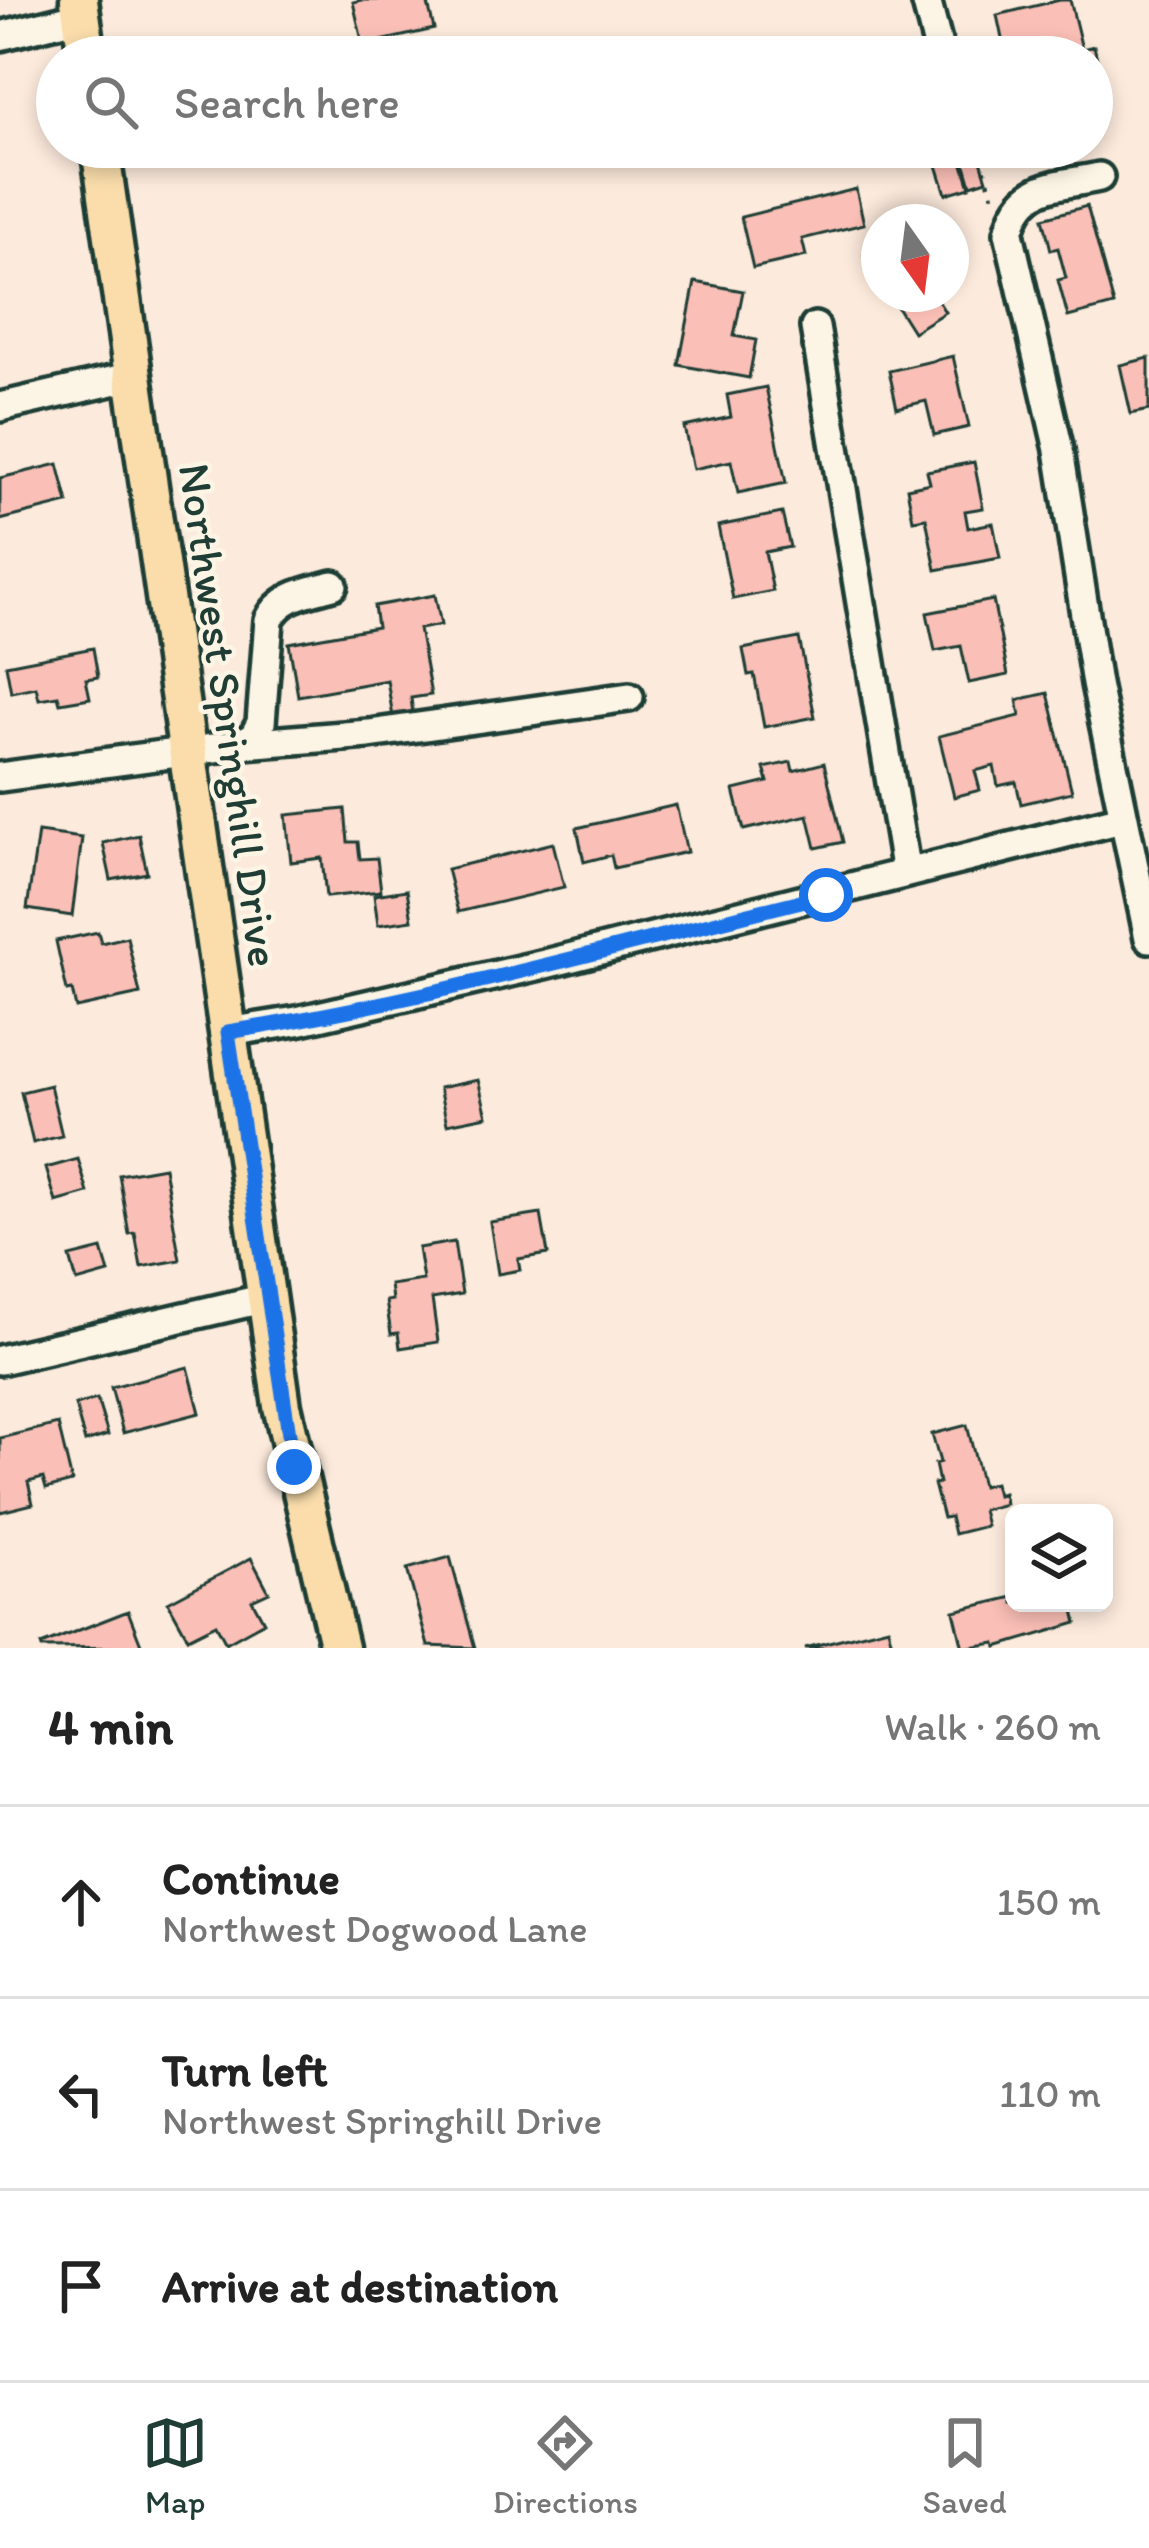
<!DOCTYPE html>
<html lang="en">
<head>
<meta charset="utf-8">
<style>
	:root { --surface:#fff; --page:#f2f2f2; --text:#222; --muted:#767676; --line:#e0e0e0; --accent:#1f3d34 }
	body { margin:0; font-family:Itim,sans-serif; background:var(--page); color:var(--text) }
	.controls { position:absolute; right:36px; bottom:36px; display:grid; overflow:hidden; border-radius:18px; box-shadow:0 6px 18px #0003 }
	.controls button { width:108px; height:108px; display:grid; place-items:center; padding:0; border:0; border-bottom:3px solid var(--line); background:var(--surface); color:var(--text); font:60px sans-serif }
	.compass { position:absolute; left:861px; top:204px; width:108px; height:108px; border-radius:50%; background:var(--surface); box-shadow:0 6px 18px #0003; rotate:166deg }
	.stop { position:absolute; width:36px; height:36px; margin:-27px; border:9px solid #1a73e8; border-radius:50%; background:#fff }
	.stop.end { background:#1a73e8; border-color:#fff; box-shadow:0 3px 12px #0008 }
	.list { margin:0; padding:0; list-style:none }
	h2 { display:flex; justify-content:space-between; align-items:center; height:156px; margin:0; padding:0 48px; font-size:51px }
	h2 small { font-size:39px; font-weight:400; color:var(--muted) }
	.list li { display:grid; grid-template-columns:78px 1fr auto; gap:36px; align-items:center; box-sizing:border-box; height:192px; padding:0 48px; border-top:3px solid var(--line) }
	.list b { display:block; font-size:45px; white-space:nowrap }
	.list p { margin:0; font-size:39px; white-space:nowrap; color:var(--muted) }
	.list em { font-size:39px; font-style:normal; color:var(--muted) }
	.icon { flex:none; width:66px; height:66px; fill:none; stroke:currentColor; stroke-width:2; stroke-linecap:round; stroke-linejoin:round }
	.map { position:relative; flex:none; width:1149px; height:1648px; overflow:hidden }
	.search { position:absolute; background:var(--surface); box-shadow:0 6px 18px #0003; left:36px; right:36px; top:36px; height:132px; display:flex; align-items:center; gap:30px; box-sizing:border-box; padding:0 42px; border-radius:66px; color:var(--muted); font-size:45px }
	.sheet { height:732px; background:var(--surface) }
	nav { display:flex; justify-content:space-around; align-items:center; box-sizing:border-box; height:168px; border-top:3px solid var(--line); background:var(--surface); font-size:33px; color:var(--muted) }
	nav a { display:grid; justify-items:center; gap:6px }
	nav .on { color:var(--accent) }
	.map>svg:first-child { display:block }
	.building { fill:#fabfb6; stroke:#1f3d34; stroke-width:3 }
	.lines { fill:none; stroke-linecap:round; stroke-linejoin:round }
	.minor-casing { stroke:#1f3d34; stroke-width:36 }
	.major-casing { stroke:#1f3d34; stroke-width:45 }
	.path { stroke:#1f3d34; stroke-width:4.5; stroke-dasharray:3 9; stroke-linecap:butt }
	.minor { stroke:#fcf5e5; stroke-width:27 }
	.major { stroke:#faddab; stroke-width:36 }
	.route { stroke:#1a73e8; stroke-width:15 }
	.labels { text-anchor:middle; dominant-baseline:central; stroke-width:9; stroke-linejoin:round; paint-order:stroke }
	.street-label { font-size:45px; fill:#1f3d34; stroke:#fcf5e5 }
</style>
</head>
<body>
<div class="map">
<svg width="1149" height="1648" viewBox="0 0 1149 1648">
	<rect width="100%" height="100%" fill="#fceadc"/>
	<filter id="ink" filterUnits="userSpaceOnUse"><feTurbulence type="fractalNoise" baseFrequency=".00833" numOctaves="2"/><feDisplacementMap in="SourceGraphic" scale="24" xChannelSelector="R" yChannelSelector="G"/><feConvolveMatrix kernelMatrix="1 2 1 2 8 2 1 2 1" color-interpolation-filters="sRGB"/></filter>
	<g filter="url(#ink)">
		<path class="building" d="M361 0H427L434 29 363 45 353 2Z
			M1060 0H1070L1082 49 1094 46 1102 80 1092 83V57H1037L1035 41 1004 48 997 15Z
			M977 147 987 180 971 185 960 148Z
			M960 155 970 187 946 194 936 162Z
			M856 189 864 224 802 239 806 256 753 268 741 217Z
			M1087 206 1114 305 1068 317 1058 280 1066 278 1058 248 1051 250 1043 218Z
			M879 246V279L864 255Z
			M695 282 743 291 734 336 756 340 749 378 679 365Z
			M889 294H934L945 312 913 332Z
			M953 356 969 427 934 435 926 401 897 408 889 371Z
			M1149 358V410L1131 414 1120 365Z
			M766 387 786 483 738 493 731 461 693 469 684 427 731 417 727 395Z
			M974 462 983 508 965 511 968 528 993 523 1000 558 936 570 926 518 913 520 907 488 930 483 927 471Z
			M58 464 68 503 0 520V478Z
			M782 513 790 547 765 552 773 591 733 599 718 526Z
			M435 595 441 625 419 629 431 695 411 698 413 714 393 717 387 680 298 696 289 643 377 627 374 606Z
			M993 600 1008 675 969 683 961 646 935 651 927 613Z
			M799 638 815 717 764 727 754 674 748 675 743 649Z
			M93 648 98 677 86 679 90 698 60 703 58 696 39 699 36 687 11 692 6 665Z
			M1048 693 1072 792 1021 804 1016 782 998 786 994 766 975 771 980 790 954 797 939 736 1020 716 1017 700Z
			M791 762 793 771 824 763 843 842 816 848 808 815 744 830 734 790 768 782 764 768Z
			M676 805 687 852 614 868 611 855 584 862 577 828Z
			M345 809 348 842H358L360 859 377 858 381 891 326 897 322 858 291 862 286 815Z
			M38 832 82 838 72 916 27 909Z
			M139 835 147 873 111 880 103 843Z
			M553 843 564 887 458 912 447 869Z
			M407 890 412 920 378 925 374 895Z
			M98 932 101 943 127 937 140 994 76 1008 72 990 67 991 56 941Z
			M478 1080 487 1116 447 1124 439 1088Z
			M50 1085 62 1136 33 1143 21 1092Z
			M78 1159 88 1193 56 1202 46 1168Z
			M164 1167 180 1260 141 1267 135 1233 129 1234 119 1175Z
			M541 1214 548 1254 518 1259 520 1270 498 1274 490 1222Z
			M454 1242 462 1294 432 1299 438 1342 400 1348 398 1333 391 1334 386 1301 392 1300 390 1285 423 1280 418 1248Z
			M102 1249 109 1273 77 1282 70 1257Z
			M188 1367 200 1413 123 1433 111 1387Z
			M97 1399 108 1435 85 1442 75 1405Z
			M58 1424 72 1482 46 1489 43 1478 28 1482 33 1504 0 1512V1438Z
			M967 1425 982 1486 994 1483 997 1495 1003 1493 1005 1504 982 1510 986 1526 954 1534 950 1517 943 1518 934 1484 939 1483 935 1464 940 1462 932 1434Z
			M450 1557 475 1648 428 1646 407 1569Z
			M251 1558 269 1592 252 1600 264 1622 226 1643 216 1624 188 1638 168 1602Z
			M1014 1597V1603H1072L1077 1623 997 1647 996 1643 963 1648 954 1611Z
			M128 1611 142 1647 42 1648 41 1645Z
			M888 1627 893 1648H805Z"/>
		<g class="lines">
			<g class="minor-casing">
				<path id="minor" d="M926 0 941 57
					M0 36 81 16
					M1099 177C1054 187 1021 182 1009 233L1059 450 1096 684 1149 938
					M815 327 906 873
					M0 407 133 376
					M243 744 369 734 629 697
					M0 777 243 744 254 736 261 723 269 620C281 595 308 592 333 585
					M228 1032 297 1021 545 964 1122 819
					M0 1360 266 1298"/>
			</g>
			<g class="major-casing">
				<path id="major" d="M79 0 87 57
					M100 147 282 1406 339 1648"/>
			</g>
			<path class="path" d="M977 147 994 199"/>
			<use href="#minor" class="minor"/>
			<use href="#major" class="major"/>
		</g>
	</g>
	<g class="lines" filter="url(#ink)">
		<path class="route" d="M294 1467 228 1032C430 1000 628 943 826 895"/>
	</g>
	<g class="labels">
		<g class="street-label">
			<text transform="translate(230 715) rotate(82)">Northwest Springhill Drive</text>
		</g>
	</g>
</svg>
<div class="controls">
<button><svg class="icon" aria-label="layers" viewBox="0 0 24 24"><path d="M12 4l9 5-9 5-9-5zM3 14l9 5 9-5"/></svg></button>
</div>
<svg class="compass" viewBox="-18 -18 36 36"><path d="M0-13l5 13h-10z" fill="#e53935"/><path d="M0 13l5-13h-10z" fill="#767676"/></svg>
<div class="stop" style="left:826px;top:895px"></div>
<div class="stop end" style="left:294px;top:1467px"></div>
<div class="search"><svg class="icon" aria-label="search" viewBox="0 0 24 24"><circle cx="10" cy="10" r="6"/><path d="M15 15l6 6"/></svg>Search here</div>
</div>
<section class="sheet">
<h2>4 min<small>Walk · 260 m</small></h2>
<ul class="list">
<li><svg class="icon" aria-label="ahead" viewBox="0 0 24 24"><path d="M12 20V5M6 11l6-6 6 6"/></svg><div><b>Continue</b><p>Northwest Dogwood Lane</p></div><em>150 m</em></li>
<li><svg class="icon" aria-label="left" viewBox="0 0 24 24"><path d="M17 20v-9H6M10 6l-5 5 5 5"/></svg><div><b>Turn left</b><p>Northwest Springhill Drive</p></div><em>110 m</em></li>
<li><svg class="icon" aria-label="arrive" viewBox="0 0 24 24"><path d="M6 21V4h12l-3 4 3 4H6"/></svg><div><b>Arrive at destination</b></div></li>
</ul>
</section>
<nav>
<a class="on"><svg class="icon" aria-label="map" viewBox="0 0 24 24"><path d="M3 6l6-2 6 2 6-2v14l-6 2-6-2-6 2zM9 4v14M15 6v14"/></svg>Map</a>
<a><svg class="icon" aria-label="directions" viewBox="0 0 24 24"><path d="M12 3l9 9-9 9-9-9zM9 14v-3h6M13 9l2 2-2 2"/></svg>Directions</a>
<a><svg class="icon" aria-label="saved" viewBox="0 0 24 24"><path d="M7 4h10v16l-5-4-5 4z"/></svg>Saved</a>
</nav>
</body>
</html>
